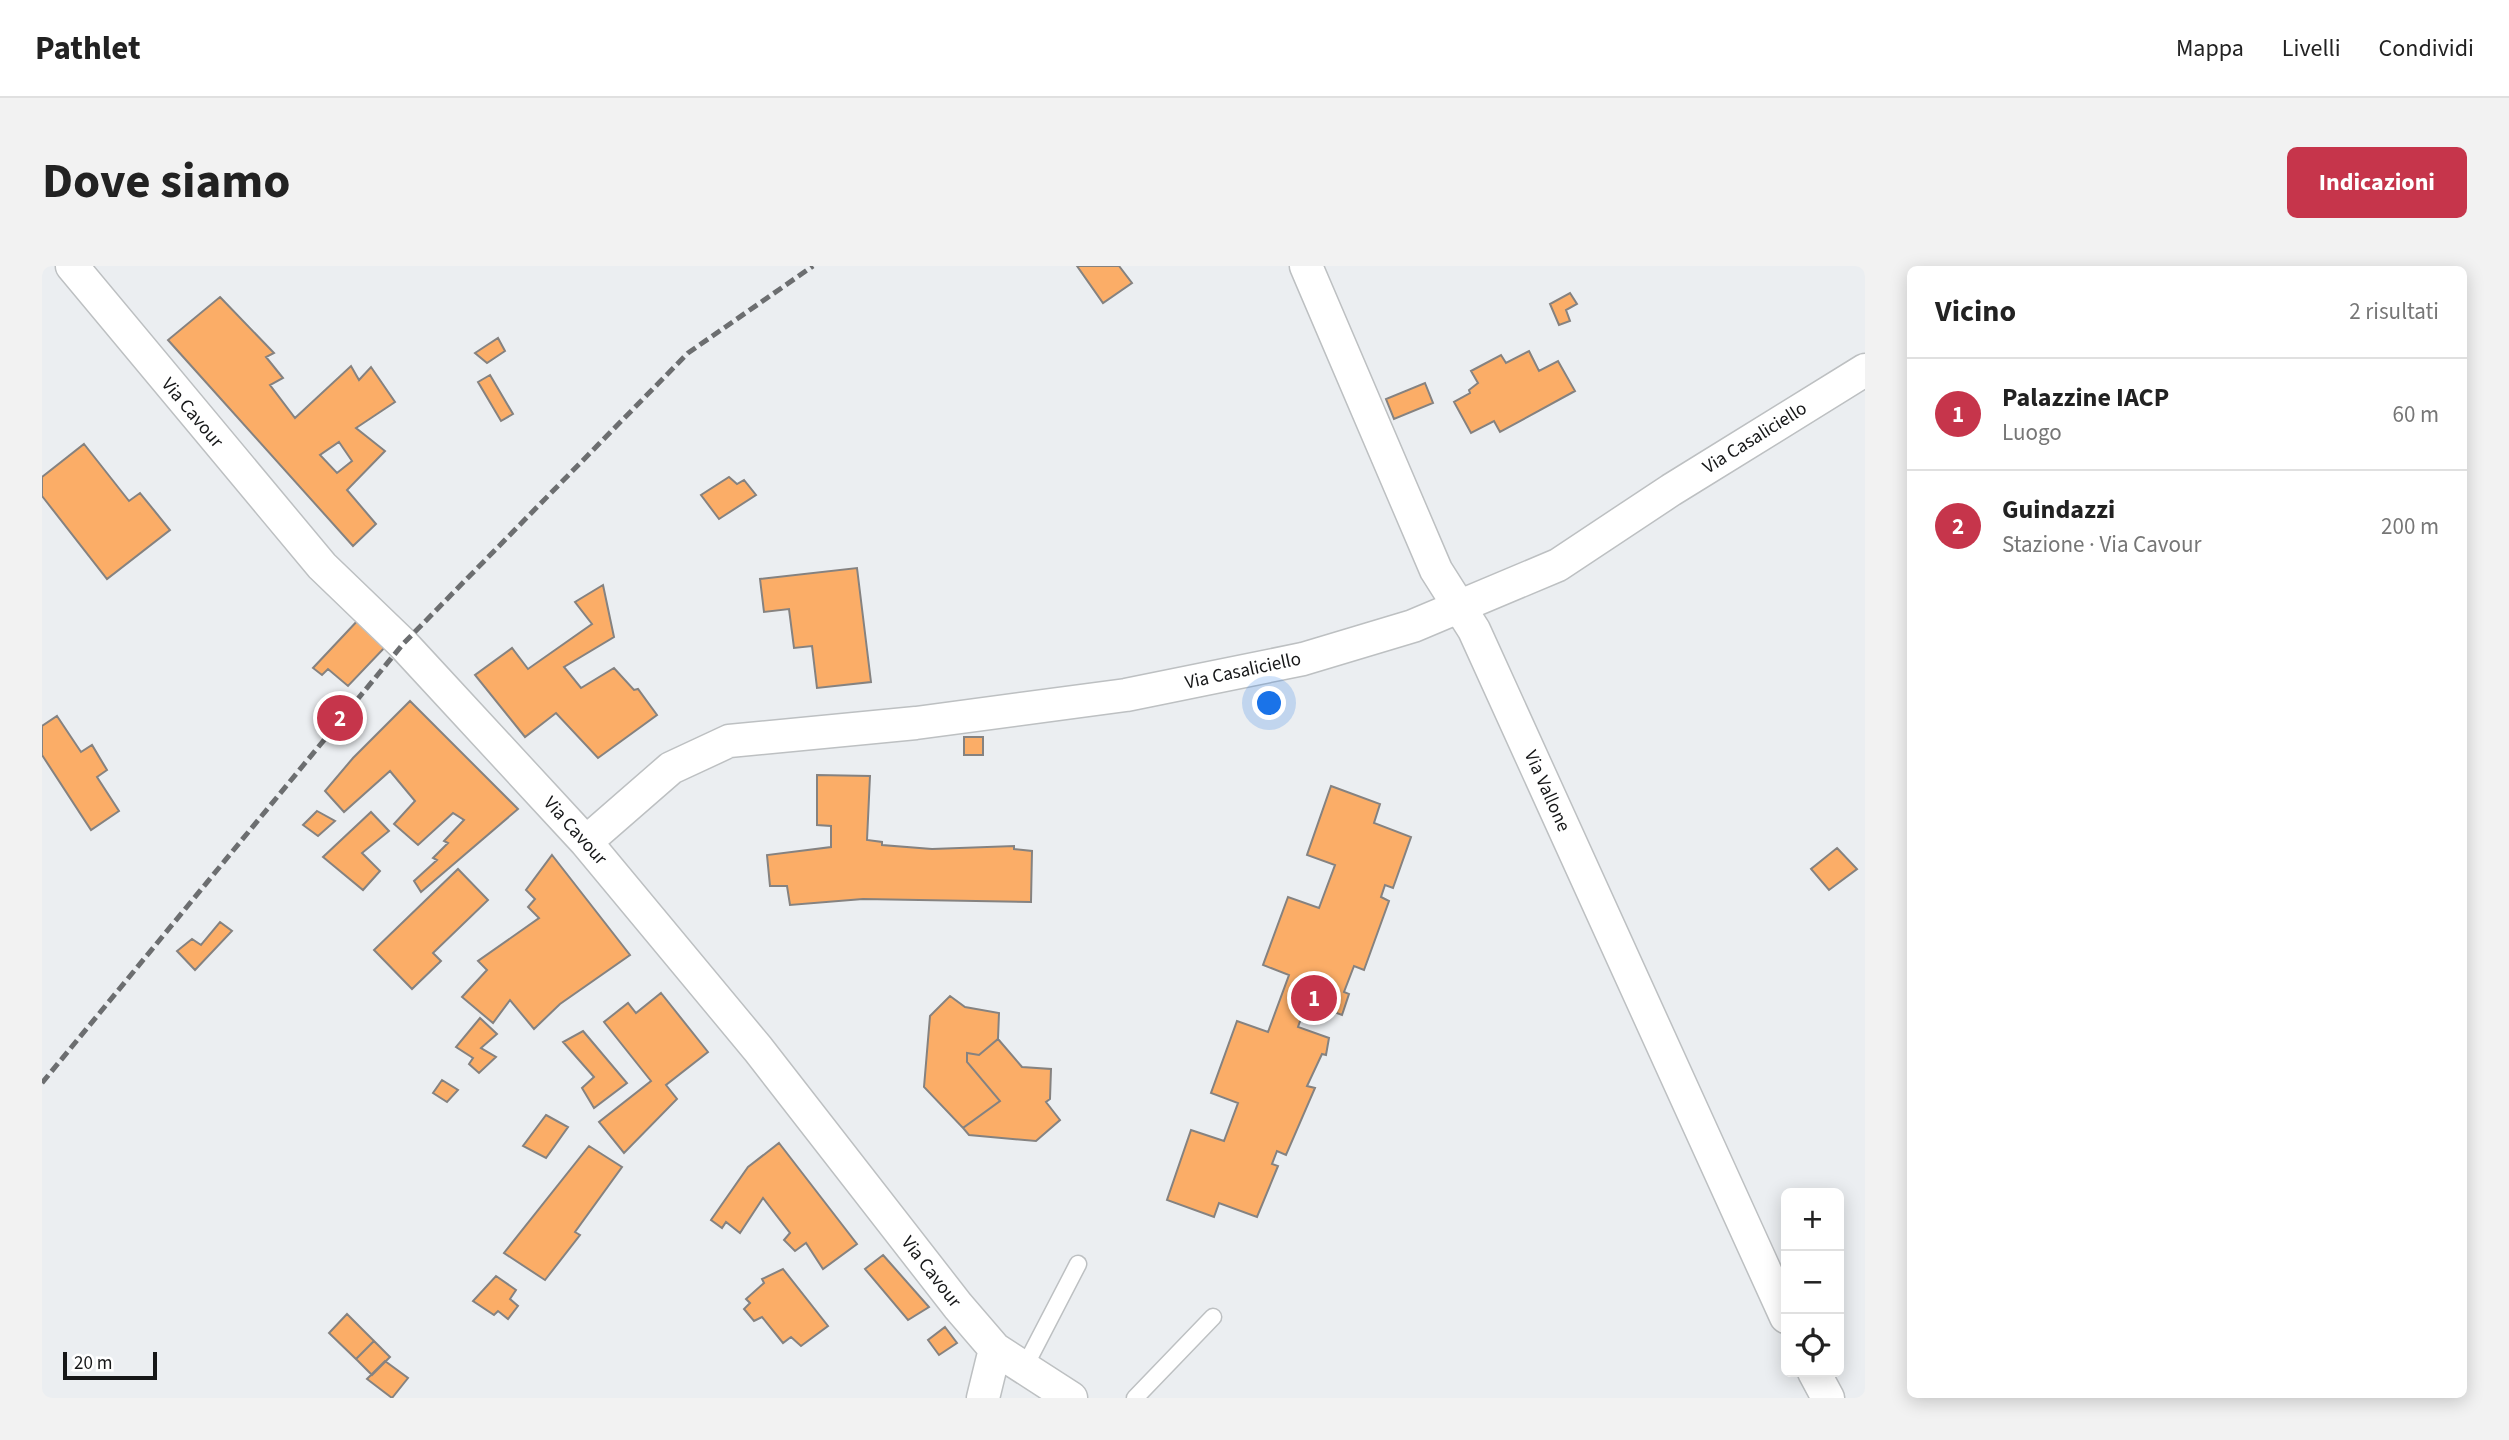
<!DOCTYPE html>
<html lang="it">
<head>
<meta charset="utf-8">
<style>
	:root { --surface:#fff; --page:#f2f2f2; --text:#222; --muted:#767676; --line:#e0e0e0; --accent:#c6354b }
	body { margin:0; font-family:"Source Sans 3",sans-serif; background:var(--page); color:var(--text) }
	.controls { position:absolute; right:21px; bottom:21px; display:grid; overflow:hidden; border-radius:10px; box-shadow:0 4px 18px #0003 }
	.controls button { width:63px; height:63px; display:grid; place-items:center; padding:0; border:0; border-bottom:2px solid var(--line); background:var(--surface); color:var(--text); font:35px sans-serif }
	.scale { position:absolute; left:21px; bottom:18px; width:94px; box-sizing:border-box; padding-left:7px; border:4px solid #161718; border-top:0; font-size:19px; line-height:24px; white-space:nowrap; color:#161718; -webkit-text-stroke:5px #fff; paint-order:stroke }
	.you { position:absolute; left:1228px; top:438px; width:24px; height:24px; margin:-18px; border:5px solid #fff; border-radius:50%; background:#1a73e8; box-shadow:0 0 0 10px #1a73e833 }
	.badge { display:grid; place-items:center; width:46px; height:46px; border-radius:50%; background:var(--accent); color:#fff; font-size:23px; font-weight:700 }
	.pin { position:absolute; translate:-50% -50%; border:4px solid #fff; box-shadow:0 2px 7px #0006 }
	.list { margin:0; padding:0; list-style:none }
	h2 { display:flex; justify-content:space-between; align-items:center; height:91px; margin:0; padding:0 28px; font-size:30px }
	h2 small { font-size:23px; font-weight:400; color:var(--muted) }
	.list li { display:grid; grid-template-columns:46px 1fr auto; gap:21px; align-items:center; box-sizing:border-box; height:112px; padding:0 28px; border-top:2px solid var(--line) }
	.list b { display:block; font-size:26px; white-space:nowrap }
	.list p { margin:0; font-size:23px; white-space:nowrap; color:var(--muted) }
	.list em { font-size:23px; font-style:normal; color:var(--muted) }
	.icon { flex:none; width:38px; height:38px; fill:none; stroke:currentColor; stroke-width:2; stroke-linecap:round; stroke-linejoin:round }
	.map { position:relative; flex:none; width:1823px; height:1132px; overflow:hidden; border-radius:10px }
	header { display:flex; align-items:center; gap:42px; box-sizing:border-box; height:98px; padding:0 35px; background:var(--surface); border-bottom:2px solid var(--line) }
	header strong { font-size:33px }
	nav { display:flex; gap:38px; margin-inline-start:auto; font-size:24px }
	.intro { display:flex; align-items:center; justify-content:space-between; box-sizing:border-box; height:168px; padding:0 42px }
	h1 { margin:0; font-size:49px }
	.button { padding:18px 32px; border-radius:10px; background:var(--accent); color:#fff; font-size:24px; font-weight:700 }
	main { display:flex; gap:42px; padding:0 42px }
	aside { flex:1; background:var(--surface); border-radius:10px; box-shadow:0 4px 18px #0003 }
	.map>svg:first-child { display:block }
	.building { fill:#fbad67; stroke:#858280; stroke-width:2; fill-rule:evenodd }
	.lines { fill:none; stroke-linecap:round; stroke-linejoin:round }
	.lane-casing { stroke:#bdc0c2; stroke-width:19 }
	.street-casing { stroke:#bdc0c2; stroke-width:35 }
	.lane { stroke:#fff; stroke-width:16 }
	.street { stroke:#fff; stroke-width:32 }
	.rail { stroke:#6c6e70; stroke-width:5; stroke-dasharray:10 5; stroke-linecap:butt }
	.labels { text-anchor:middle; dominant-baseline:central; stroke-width:5; stroke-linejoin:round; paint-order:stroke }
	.street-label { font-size:19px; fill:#161718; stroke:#fff }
</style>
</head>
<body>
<header>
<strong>Pathlet</strong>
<nav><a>Mappa</a><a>Livelli</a><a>Condividi</a></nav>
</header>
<div class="intro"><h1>Dove siamo</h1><a class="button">Indicazioni</a></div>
<main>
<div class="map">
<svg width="1823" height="1132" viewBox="0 0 1823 1132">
	<rect width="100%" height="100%" fill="#ebeef1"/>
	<path class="building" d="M1035 0H1077L1090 17 1061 37Z
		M1528 27 1535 38 1524 44 1528 55 1517 59 1508 38Z
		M178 31 232 87 224 91 241 112 228 119 253 152 309 100 317 114 329 101 353 136 314 162 343 185 305 224 334 258 311 280 126 74ZM297 176 310 195 295 207 278 189Z
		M456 72 463 85 445 97 433 87Z
		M1487 85 1497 105 1516 95 1533 125 1458 166 1452 155 1429 167 1412 136 1428 127 1427 124 1436 117 1429 105 1459 89 1464 97Z
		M448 109 471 148 459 155 436 116Z
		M1383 117 1391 137 1352 153 1344 133Z
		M42 178 87 235 98 227 128 264 65 313 0 230V211Z
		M687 211 695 218 702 214 714 229 677 253 659 229Z
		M815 302 829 416 775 422 770 380 752 382 747 343 722 346 718 313Z
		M561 319 572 371 522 401 539 422 572 402 592 424 596 423 615 449 556 492 514 447 483 471 433 409 470 382 486 403 550 358 533 336Z
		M318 352 345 379 306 420 286 403 280 409 271 402Z
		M368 435 476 543 379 626 372 615 395 594 391 592 406 577 402 575 422 554 411 547 376 579 352 558 373 535 348 505 302 546 283 525 311 492Z
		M15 450 39 486 50 479 65 504 55 511 77 545 49 564 0 489V460Z
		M922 471H941V489H922Z
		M775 509 828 510 825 574 840 576V579L890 583 972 580V583L990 585 989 636 821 633 748 639 745 620H728L725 589 789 581V560L775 559Z
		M1289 520 1338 538 1332 557 1369 571 1351 622 1343 619 1339 631 1347 635 1322 704 1312 700 1302 726 1307 728 1300 749 1265 736 1256 761 1287 772 1284 789 1280 788 1265 820 1273 822 1244 889 1235 885 1230 898 1236 900 1215 951 1177 937 1172 951 1125 934 1149 864 1182 875 1196 837 1169 827 1195 755 1226 766 1247 709 1221 699 1246 631 1277 642 1293 599 1265 589Z
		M275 545 293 555 276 570 261 559Z
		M329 546 347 565 320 587 338 605 321 624 281 591Z
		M1795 582 1815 603 1787 624 1769 603Z
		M510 589 588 689 518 738 492 763 468 734 451 757 420 731 445 704 436 695 497 652 486 641 493 633 484 624Z
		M416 603 446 634 391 687 399 695 370 723 332 684Z
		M178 656 190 665 153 704 135 685 150 673 159 679Z
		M619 727 666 786 624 819 635 833 582 887 557 856 609 815 562 756 586 737 594 747Z
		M908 730 923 741 957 747 956 773 937 789 925 787V796L958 835 921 862 882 821 888 750Z
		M438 752 455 768 439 782 454 791 437 807 427 798 431 792 414 781Z
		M541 765 585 817 552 842 540 822 552 811 521 776Z
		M956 773 980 801 1009 803 1008 833 1004 836 1018 854 994 875 927 869 921 862 958 835 925 796V787L937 789Z
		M400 814 416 824 405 836 391 827Z
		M504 849 526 861 504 892 481 880Z
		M737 877 815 978 781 1003 764 977 753 985 742 974 748 967 721 932 698 967 684 956 680 962 669 954 706 901Z
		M547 880 580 901 533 966 538 969 503 1014 462 987Z
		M841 989 887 1041 866 1054 823 1003Z
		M741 1003 786 1060 759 1080 749 1071 741 1077 720 1051 712 1055 702 1043 708 1037 704 1033 722 1017 720 1013Z
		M454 1010 474 1024 468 1033 476 1040 466 1053 456 1045 452 1049 431 1035Z
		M305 1048 332 1075 314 1093 287 1067Z
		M903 1061 915 1077 897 1089 886 1074Z
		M332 1075 348 1091 330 1109 314 1093Z
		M343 1095 366 1112 350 1132 325 1113Z"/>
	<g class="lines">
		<g class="lane-casing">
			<path id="lane" d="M981 1104 1036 998
				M1093 1132 1171 1051"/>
		</g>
		<g class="street-casing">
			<path id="street" d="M30 0 280 300 361 378 544 576 716 783 916 1040 953 1083 1029 1132
				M1264 0 1394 304 1432 364 1744 1051
				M544 576 629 502 687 475 874 457 1084 429 1261 393 1371 360 1516 299 1629 224 1823 104
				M1772 1106 1786 1132
				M941 1132 953 1083"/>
		</g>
		<use href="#lane" class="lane"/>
		<use href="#street" class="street"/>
		<path class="rail" d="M0 817 361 378 646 87 771 0"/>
	</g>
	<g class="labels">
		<g class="street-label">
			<text transform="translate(150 147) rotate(50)">Via Cavour</text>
			<text transform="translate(1713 172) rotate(-32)">Via Casaliciello</text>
			<text transform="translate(1201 405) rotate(-12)">Via Casaliciello</text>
			<text transform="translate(1505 525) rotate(66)">Via Vallone</text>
			<text transform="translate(533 565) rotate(48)">Via Cavour</text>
			<text transform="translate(889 1006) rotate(52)">Via Cavour</text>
		</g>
	</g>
</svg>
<div class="controls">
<button>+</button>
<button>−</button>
<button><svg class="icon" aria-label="locate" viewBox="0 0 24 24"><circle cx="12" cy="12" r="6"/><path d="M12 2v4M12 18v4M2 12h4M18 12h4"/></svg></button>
</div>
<div class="scale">20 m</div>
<div class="you"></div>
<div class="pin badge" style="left:1272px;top:732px">1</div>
<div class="pin badge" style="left:298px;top:452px">2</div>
</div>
<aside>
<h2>Vicino<small>2 risultati</small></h2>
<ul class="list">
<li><span class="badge">1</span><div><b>Palazzine IACP</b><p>Luogo</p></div><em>60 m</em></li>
<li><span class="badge">2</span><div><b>Guindazzi</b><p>Stazione · Via Cavour</p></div><em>200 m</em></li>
</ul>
</aside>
</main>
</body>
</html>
